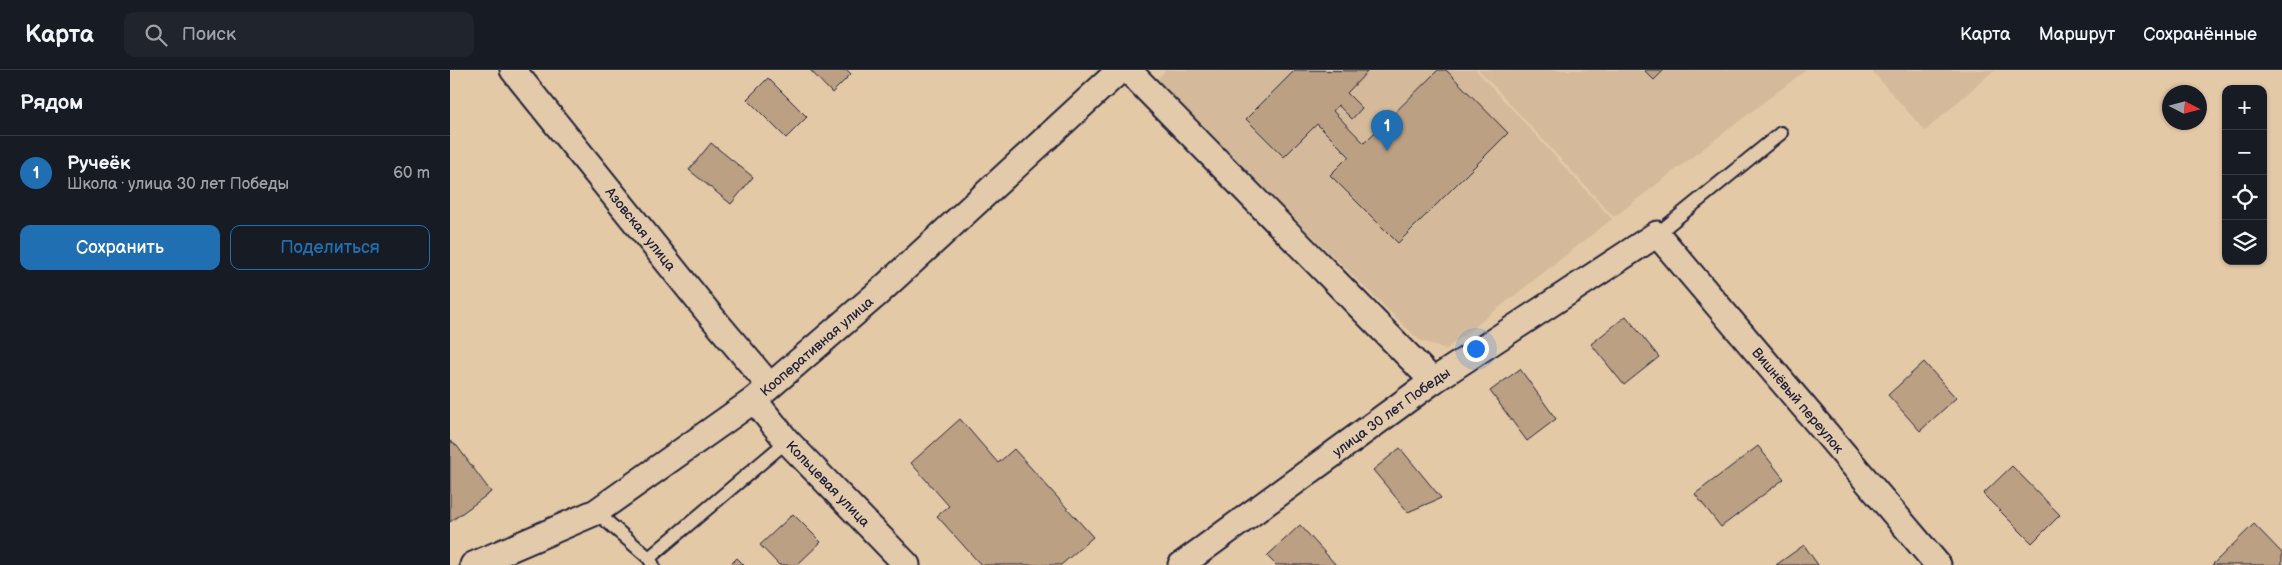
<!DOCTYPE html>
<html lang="ru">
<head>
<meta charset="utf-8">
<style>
	:root { --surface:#171b24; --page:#20242c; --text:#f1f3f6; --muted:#9ea1a6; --line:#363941; --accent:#1f6fb2 }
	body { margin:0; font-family:"Balsamiq Sans",sans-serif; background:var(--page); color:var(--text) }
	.controls { position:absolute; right:15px; top:15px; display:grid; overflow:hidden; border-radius:10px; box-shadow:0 1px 4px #0004 }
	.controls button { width:45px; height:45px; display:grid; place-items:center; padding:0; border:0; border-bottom:1px solid var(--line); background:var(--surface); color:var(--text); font:25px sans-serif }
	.compass { position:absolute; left:1712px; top:15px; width:45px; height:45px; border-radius:50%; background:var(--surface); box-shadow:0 1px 4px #0004; rotate:96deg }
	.you { position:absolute; left:1025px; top:278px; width:18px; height:18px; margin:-12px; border:4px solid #fff; border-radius:50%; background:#1a73e8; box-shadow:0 0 0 8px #1a73e833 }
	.badge { display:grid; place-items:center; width:32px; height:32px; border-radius:50%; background:var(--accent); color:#fff; font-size:16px; font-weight:700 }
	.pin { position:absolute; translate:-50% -41px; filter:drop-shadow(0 1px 2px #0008) }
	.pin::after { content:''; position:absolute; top:26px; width:18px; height:15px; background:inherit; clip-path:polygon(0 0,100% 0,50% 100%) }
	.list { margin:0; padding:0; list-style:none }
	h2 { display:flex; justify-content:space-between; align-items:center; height:65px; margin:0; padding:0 20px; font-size:21px }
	h2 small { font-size:16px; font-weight:400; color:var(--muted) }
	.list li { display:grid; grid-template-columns:32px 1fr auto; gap:15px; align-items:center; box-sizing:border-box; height:75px; padding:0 20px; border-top:1px solid var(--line) }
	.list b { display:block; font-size:19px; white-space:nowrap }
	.list p { margin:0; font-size:16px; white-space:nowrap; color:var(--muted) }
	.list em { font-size:16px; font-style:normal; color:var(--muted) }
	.actions { display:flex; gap:10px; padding:15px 20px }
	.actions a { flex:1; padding:11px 0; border:1px solid var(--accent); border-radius:10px; text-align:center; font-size:18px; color:var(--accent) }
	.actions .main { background:var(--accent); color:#fff }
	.icon { flex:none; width:28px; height:28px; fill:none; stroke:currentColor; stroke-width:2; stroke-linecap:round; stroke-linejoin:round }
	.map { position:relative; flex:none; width:1832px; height:495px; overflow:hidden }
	header { display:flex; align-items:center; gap:30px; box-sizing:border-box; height:70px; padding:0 25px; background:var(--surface); border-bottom:1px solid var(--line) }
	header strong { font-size:24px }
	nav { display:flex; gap:28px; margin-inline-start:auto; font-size:18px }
	.search { width:350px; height:45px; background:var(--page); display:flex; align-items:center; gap:12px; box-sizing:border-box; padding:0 18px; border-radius:10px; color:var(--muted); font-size:19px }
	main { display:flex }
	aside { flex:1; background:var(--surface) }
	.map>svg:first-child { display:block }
	.built { fill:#d4ba9a }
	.building { fill:#bca084; stroke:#22223b }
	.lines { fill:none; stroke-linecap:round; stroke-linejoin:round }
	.lane-casing { stroke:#22223b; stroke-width:16 }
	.street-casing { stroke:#22223b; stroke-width:29 }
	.lane { stroke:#e3caab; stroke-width:12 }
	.street { stroke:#e3caab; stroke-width:25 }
	.labels { text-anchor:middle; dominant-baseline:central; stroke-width:4.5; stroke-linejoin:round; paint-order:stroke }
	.street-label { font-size:14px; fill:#22223b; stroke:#e3caab }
</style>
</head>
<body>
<header>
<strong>Карта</strong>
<div class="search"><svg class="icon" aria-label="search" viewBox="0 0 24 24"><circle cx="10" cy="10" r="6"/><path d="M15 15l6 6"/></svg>Поиск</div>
<nav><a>Карта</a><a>Маршрут</a><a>Сохранённые</a></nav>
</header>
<main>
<aside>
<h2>Рядом<small></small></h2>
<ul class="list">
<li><span class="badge">1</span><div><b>Ручеёк</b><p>Школа · улица 30 лет Победы</p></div><em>60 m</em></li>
</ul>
<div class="actions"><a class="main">Сохранить</a><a>Поделиться</a></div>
</aside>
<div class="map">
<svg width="1832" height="495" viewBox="0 0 1832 495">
	<rect width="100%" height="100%" fill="#e4c9a7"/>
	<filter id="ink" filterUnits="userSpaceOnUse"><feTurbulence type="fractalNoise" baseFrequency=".02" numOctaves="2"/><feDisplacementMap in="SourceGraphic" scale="10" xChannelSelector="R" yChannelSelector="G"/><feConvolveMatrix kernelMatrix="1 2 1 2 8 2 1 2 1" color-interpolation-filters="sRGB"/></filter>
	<g filter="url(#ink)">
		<path class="built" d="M716 0H1026L1162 149 996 279 969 270 704 12Z
			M1029 0H1356L1164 147Z
			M1421 0H1544L1475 61Z"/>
		<path class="building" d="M360 0H397L401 4 382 23Z
			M845 0 918 1 897 23 912 38 902 49 888 35 883 41 914 73 988 0H996L1058 63 948 173 880 105 899 86 867 54 834 87 796 49Z
			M1194 0H1214L1204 10Z
			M318 8 357 47 336 68 297 29Z
			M261 73 303 107 281 134 239 100Z
			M1176 246 1209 287 1174 315 1141 274Z
			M1474 292 1506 328 1470 361 1438 325Z
			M1070 299 1106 349 1077 371 1040 321Z
			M510 349 548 393 564 379 643 467 611 495H531L487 446 499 436 461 393Z
			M0 371 7 376 41 422 0 452Z
			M1308 376 1334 409 1271 457 1245 424Z
			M950 378 991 428 958 442 923 400Z
			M1562 396 1610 445 1582 473 1533 424Z
			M343 444 371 472 347 495H329L310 475Z
			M1804 454 1832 483V495H1762Z
			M850 455 886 495H826L817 486Z
			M1354 475 1368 495H1326Z
			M287 488 294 495H280Z"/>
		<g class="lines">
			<g class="lane-casing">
				<path id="lane" d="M1207 164 1331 63
					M146 442 199 488 203 495
					M199 488 337 371"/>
			</g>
			<g class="street-casing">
				<g id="street">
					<path id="s1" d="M63 0 261 246 320 316"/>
					<path d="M678 0 983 311"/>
					<path id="s2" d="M304 330 337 371 457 495"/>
					<path id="s3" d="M23 495 146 442 304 330 427 224 670 0"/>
					<path id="s4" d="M731 495 983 311 1207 164 1488 495"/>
				</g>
			</g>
			<use href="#lane" class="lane"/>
			<use href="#street" class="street"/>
		</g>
	</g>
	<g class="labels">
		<g class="street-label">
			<text stroke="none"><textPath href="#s1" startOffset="204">Азовская улица</textPath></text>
			<text stroke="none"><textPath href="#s3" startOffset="410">Кооперативная улица</textPath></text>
			<text stroke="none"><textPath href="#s4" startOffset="798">Вишнёвый переулок</textPath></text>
			<text stroke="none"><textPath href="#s4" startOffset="260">улица 30 лет Победы</textPath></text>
			<text stroke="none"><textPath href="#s2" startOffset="112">Кольцевая улица</textPath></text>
		</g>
	</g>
</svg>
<div class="controls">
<button>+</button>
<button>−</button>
<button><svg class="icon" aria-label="locate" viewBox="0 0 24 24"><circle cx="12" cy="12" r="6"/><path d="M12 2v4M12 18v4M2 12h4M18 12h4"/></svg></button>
<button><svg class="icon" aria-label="layers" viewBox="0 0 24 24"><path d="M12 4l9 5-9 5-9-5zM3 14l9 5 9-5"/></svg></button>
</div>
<svg class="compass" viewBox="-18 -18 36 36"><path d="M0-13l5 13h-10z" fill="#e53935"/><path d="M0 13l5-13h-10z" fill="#9ea1a6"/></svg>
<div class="you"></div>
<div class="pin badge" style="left:937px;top:81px">1</div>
</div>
</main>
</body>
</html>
